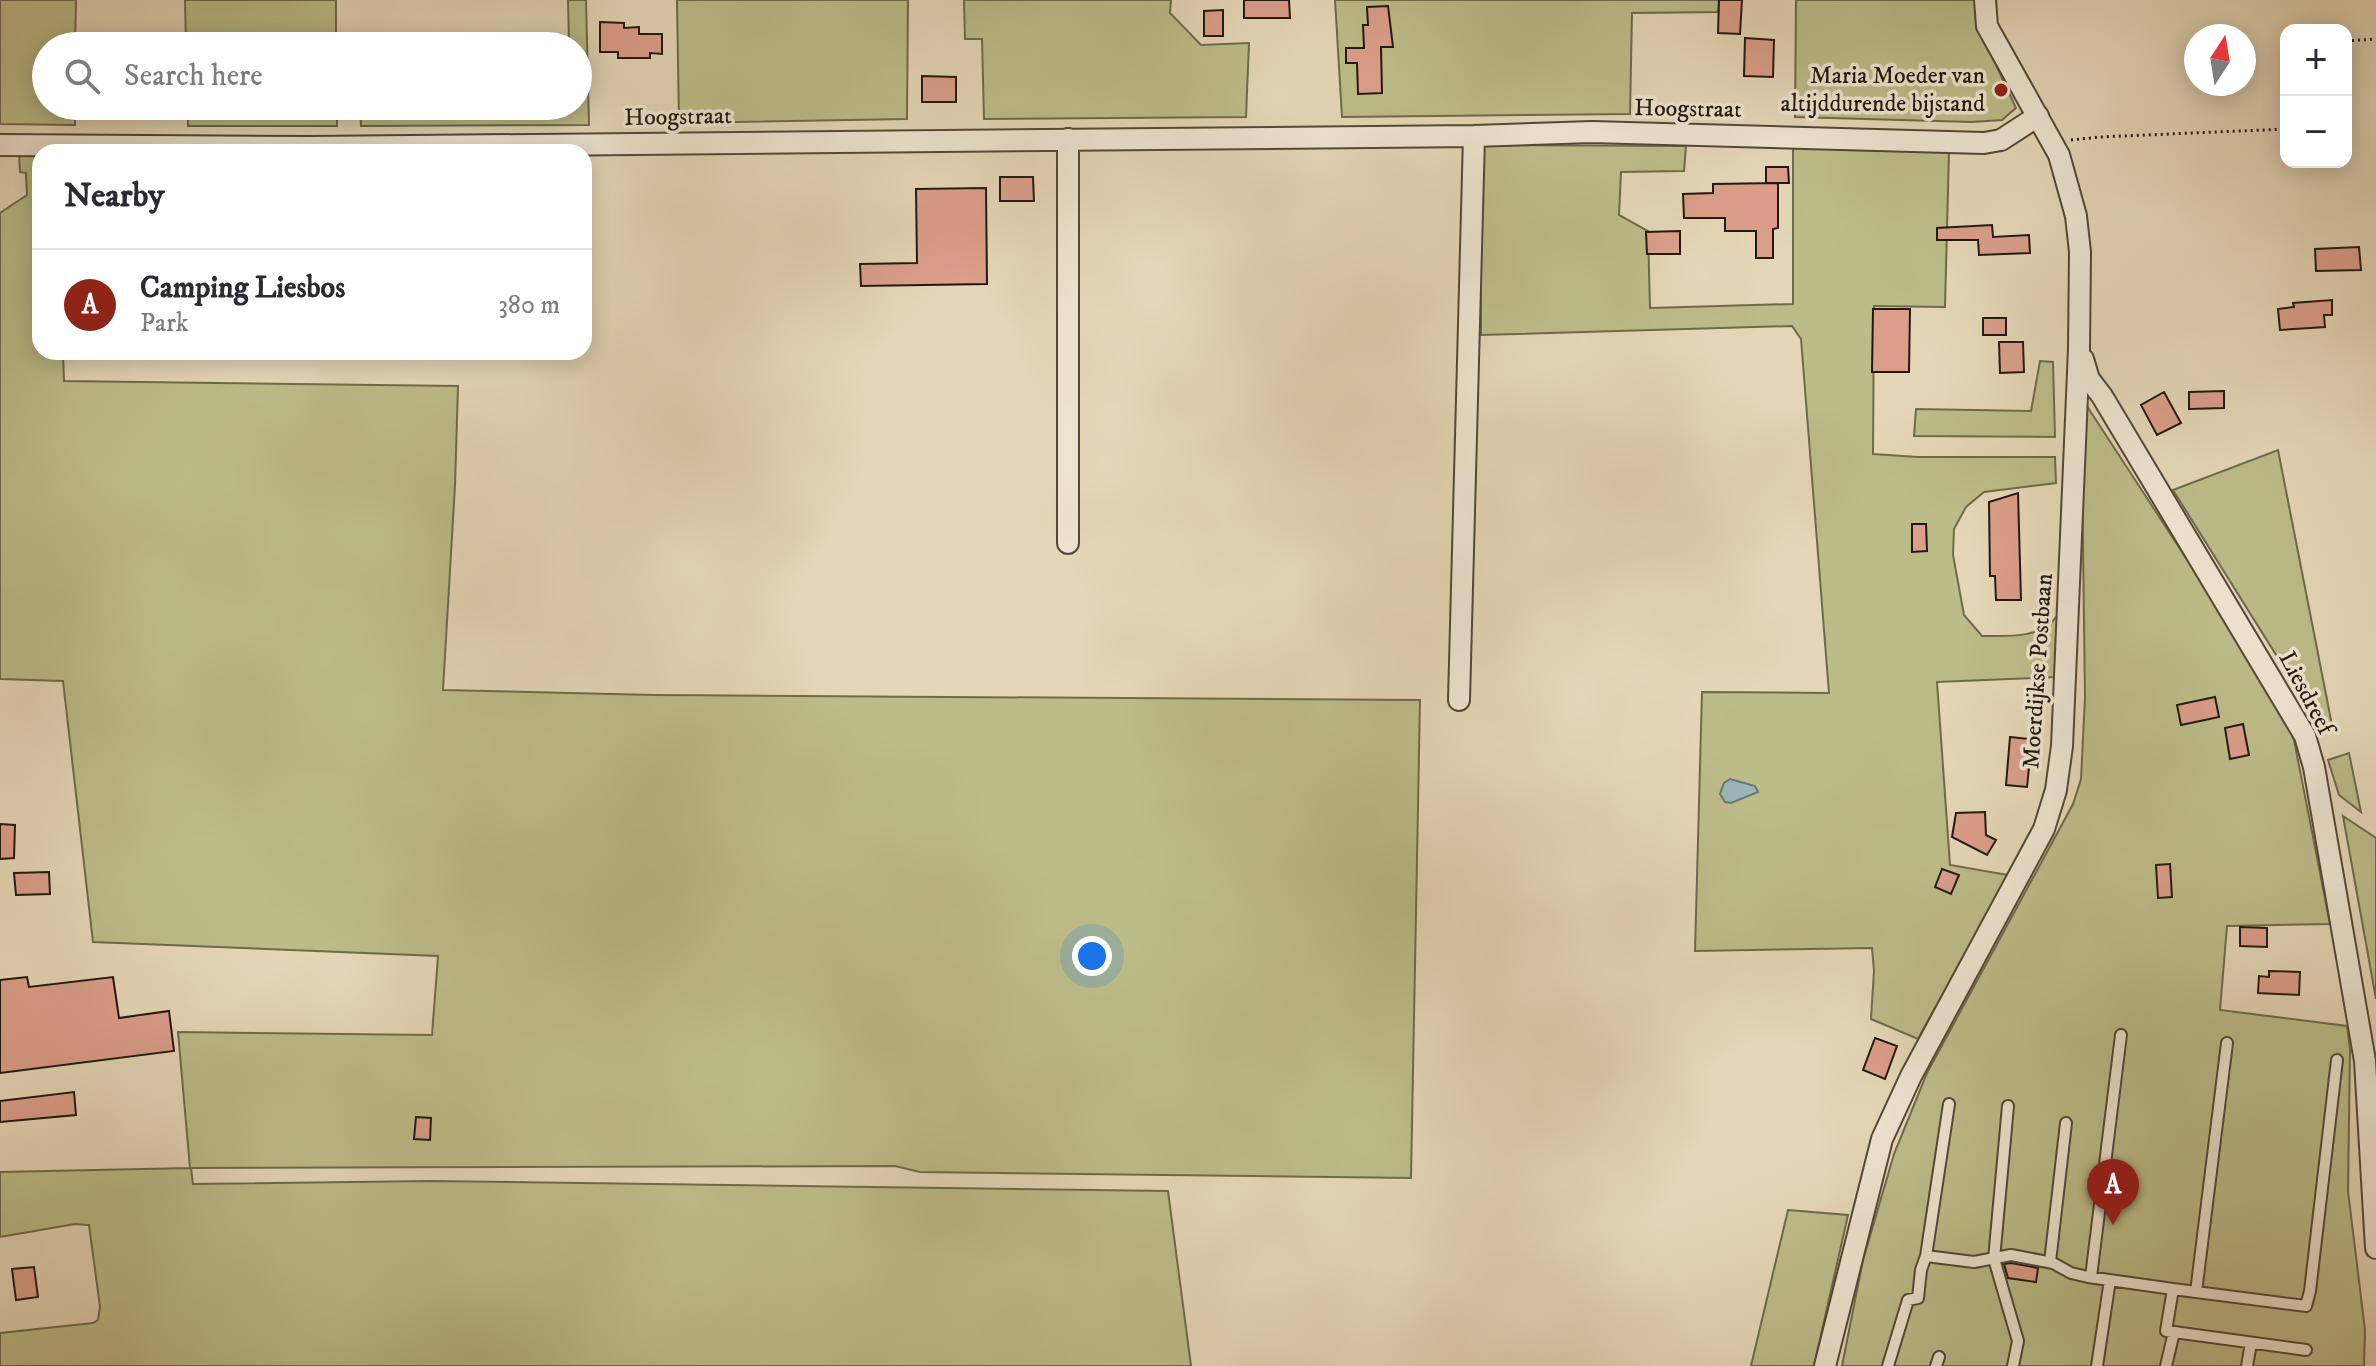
<!DOCTYPE html>
<html lang="en">
<head>
<meta charset="utf-8">
<style>
	:root { --surface:#fff; --page:#f2f2f3; --text:#2b2b33; --muted:#7c7c81; --line:#e1e1e2; --accent:#8f2418 }
	body { margin:0; font-family:"IM FELL DW Pica",serif; background:var(--page); color:var(--text) }
	.controls { position:absolute; right:24px; top:24px; display:grid; overflow:hidden; border-radius:16px; box-shadow:0 4px 20px #0003 }
	.controls button { width:72px; height:72px; display:grid; place-items:center; padding:0; border:0; border-bottom:2px solid var(--line); background:var(--surface); color:var(--text); font:40px sans-serif }
	.compass { position:absolute; left:2184px; top:24px; width:72px; height:72px; border-radius:50%; background:var(--surface); box-shadow:0 4px 20px #0003; rotate:12deg }
	.you { position:absolute; left:1092px; top:956px; width:28px; height:28px; margin:-20px; border:6px solid #fff; border-radius:50%; background:#1a73e8; box-shadow:0 0 0 12px #1a73e833 }
	.badge { display:grid; place-items:center; width:52px; height:52px; border-radius:50%; background:var(--accent); color:#fff; font-size:26px; font-weight:700 }
	.pin { position:absolute; translate:-50% -66px; filter:drop-shadow(0 2px 4px #0008) }
	.pin::after { content:''; position:absolute; top:42px; width:28px; height:24px; background:inherit; clip-path:polygon(0 0,100% 0,50% 100%) }
	.list { margin:0; padding:0; list-style:none }
	h2 { display:flex; justify-content:space-between; align-items:center; height:104px; margin:0; padding:0 32px; font-size:34px }
	h2 small { font-size:26px; font-weight:400; color:var(--muted) }
	.list li { display:grid; grid-template-columns:52px 1fr auto; gap:24px; align-items:center; box-sizing:border-box; height:112px; padding:0 32px; border-top:2px solid var(--line) }
	.list b { display:block; font-size:30px; white-space:nowrap }
	.list p { margin:0; font-size:26px; white-space:nowrap; color:var(--muted) }
	.list em { font-size:26px; font-style:normal; color:var(--muted) }
	.icon { flex:none; width:44px; height:44px; fill:none; stroke:currentColor; stroke-width:2; stroke-linecap:round; stroke-linejoin:round }
	.map { position:relative; flex:none; width:2376px; height:1366px; overflow:hidden }
	.search { position:absolute; background:var(--surface); box-shadow:0 4px 20px #0003; left:32px; top:32px; width:560px; height:88px; display:flex; align-items:center; gap:20px; box-sizing:border-box; padding:0 28px; border-radius:44px; color:var(--muted); font-size:30px }
	.panel { position:absolute; background:var(--surface); box-shadow:0 4px 20px #0003; left:32px; top:144px; width:560px; height:216px; border-radius:24px }
	.map>svg:first-child { display:block }
	.green { fill:#bcbc88; stroke:#6e6a4c; stroke-width:2 }
	.water { fill:#9ab6b8; stroke:#6a7774; stroke-width:2 }
	.building { fill:#db9e8a; stroke:#21190f; stroke-width:2 }
	.lines { fill:none; stroke-linecap:round; stroke-linejoin:round }
	.lane-casing { stroke:#524839; stroke-width:14 }
	.street-casing { stroke:#524839; stroke-width:24 }
	.path { stroke:#21190f; stroke-width:3; stroke-dasharray:2 4; stroke-linecap:butt }
	.lane { stroke:#ede4d0; stroke-width:10 }
	.street { stroke:#ede4d0; stroke-width:20 }
	.poi-dot { fill:#8f2418; stroke:#ede4d0; stroke-width:3 }
	.labels { text-anchor:middle; dominant-baseline:central; stroke-width:7; stroke-linejoin:round; paint-order:stroke }
	.poi-label { font-size:24px; fill:#21190f; stroke:#ede4d0; text-anchor:end }
	.street-label { font-size:24px; fill:#21190f; stroke:#ede4d0 }
</style>
</head>
<body>
<div class="map">
<svg width="2376" height="1366" viewBox="0 0 2376 1366">
	<rect width="100%" height="100%" fill="#e4d6b6"/>
	<filter id="stains"><feTurbulence type="fractalNoise" baseFrequency=".0025" numOctaves="4"/><feColorMatrix values="0 0 0 0 .2 0 0 0 0 .09 0 0 0 0 .02 0 0 0 .5 -.17"/></filter>
	<radialGradient id="worn" r=".72"><stop offset=".6" stop-color="#630" stop-opacity="0"/><stop offset="1" stop-color="#630" stop-opacity=".3"/></radialGradient>
	<path class="green" d="M0 0H76L75 46H46V106H75V125L0 124Z
		M185 0H336V46H186Z
		M568 0H586L589 125 361 126 360 106H578V46H569Z
		M677 0H908L907 119 679 123Z
		M964 0H1171L1170 13 1201 45 1249 43 1246 117 984 119 982 39H965Z
		M1335 0H1719L1718 12 1632 13 1630 114 1342 117Z
		M1796 0H1986L1991 54 2016 108 2002 120 1972 122 1795 117Z
		M188 106H337V126H188Z
		M1481 145 1686 146 1684 171 1621 172 1619 215 1648 231 1650 308 1793 304V147L1949 152 1945 307 1874 306 1873 454 1918 457H2055L2056 483 1984 492 1966 507 1954 529 1953 555 1964 615 1982 636C2007 636 2041 639 2057 616V677L1937 682 1950 865 2008 875 1918 1039 1871 1019 1874 971 1872 948 1695 951 1702 692 1829 693 1801 339 1792 326 1481 335Z
		M19 153H40V352H63L64 381 458 386 455 485 443 690 654 695 1420 700 1411 1178 920 1172 895 1166 191 1168 193 1184 432 1181 1168 1191 1191 1366H0V1333L93 1323 98 1320 100 1307 89 1225 75 1224 0 1237V1172L190 1168 178 1032 432 1035 438 956 93 942 63 681 0 679V213L27 195 26 173 20 172Z
		M2040 361 2053 362 2055 437 1914 436 1916 409 2031 411Z
		M2081 397 2201 581 2283 714 2294 740 2330 924 2227 926 2220 1010 2347 1026 2350 1049 2348 1191 2365 1330 2364 1366H1842L1863 1260 1894 1154 1927 1073 2073 804 2081 779 2085 697Z
		M2278 450 2332 725 2317 732 2308 706 2173 490Z
		M2349 753 2361 812 2339 795 2328 760Z
		M2343 816 2376 838V999Z
		M1788 1210 1848 1215 1814 1366H1751Z"/>
	<path class="water" d="M1730 779 1755 786 1758 792 1731 803 1725 802 1720 794 1724 783Z"/>
	<path class="building" d="M1244 0H1289L1290 18H1244Z
		M1719 0H1742L1740 34 1718 33Z
		M1388 6 1393 47H1381L1382 93 1358 94 1357 63H1346V48H1364L1363 25H1368L1367 7Z
		M1223 10V36H1204V11Z
		M600 22 624 23V28L639 27V34H662V54L650 53V58H618V52H600Z
		M1745 38 1774 40 1773 77 1744 76Z
		M922 76 956 77V102H922Z
		M1766 167H1788L1789 183H1766Z
		M1000 177H1033L1034 201H1000Z
		M1778 183V228L1773 229V258H1756V231H1725V218H1684L1683 194 1713 193V184Z
		M986 188 987 284 861 286 860 264 917 263 916 189Z
		M1992 225 1993 237 2029 235 2030 253 1979 255 1978 240H1937V228Z
		M1680 231V254H1647L1646 232Z
		M2359 247 2361 270 2316 271 2315 249Z
		M2332 300V315H2324L2325 327 2280 330 2278 309 2294 307 2293 303Z
		M1873 309H1910L1909 372H1872Z
		M1983 318H2006V335H1983Z
		M1999 342H2023L2024 372 2000 373Z
		M2224 391V408L2189 409V392Z
		M2164 392 2181 423 2157 435 2141 405Z
		M2018 493 2021 600H1996L1995 576H1990L1989 502Z
		M1912 524H1926L1927 551 1912 552Z
		M2215 697 2219 717 2181 725 2177 705Z
		M2243 724 2249 755 2230 759 2225 728Z
		M2010 737 2040 740 2039 758H2030L2027 787 2006 785Z
		M1985 812 1986 835 1996 840 1987 855 1952 837 1956 813Z
		M0 824 15 825 14 858 0 859Z
		M2170 864 2172 897 2158 898 2156 865Z
		M1942 869 1959 875 1951 894 1935 887Z
		M49 872 50 894 16 895 14 873Z
		M2240 927 2267 928V947L2240 946Z
		M2269 971 2300 972 2299 995 2258 993 2259 976 2269 977Z
		M27 977 29 987 113 977 119 1018 169 1011 174 1051 0 1073V980Z
		M1875 1038 1897 1046 1885 1079 1863 1070Z
		M74 1092 76 1115 0 1122V1101Z
		M416 1117 431 1118 430 1140 414 1139Z
		M2011 1263 2038 1268 2036 1282 2008 1278 2004 1264Z
		M34 1267 38 1297 16 1300 12 1269Z"/>
	<g class="lines">
		<g class="lane-casing">
			<path id="lane" d="M2008 1106 1994 1259 2018 1341 2013 1366
				M1926 1256 1949 1104
				M2050 1262 2066 1123
				M2091 1277 2121 1035
				M2196 1292 2306 1306 2310 1291 2337 1060
				M2174 1332 2166 1331 2173 1289 2196 1292 2227 1043
				M1888 1366 1908 1300 1918 1298 1921 1270 1926 1256 1974 1262 2011 1255 2053 1263 2071 1273 2088 1277 2173 1289
				M1936 1366 1939 1357
				M2097 1366 2110 1280
				M2166 1366 2174 1332 2306 1350
				M2247 1366 2251 1343"/>
		</g>
		<g class="street-casing">
			<path id="street" d="M0 145 311 147 1474 136 1592 132 1984 143 2001 140 2038 116
				M2083 359 2089 379 2102 396 2305 736 2314 767 2365 1061 2376 1248
				M1068 543V139
				M1459 700 1474 136
				M1825 1366 1882 1139 1911 1076 2044 829 2056 790 2062 746 2079 349 2080 252 2076 216 2059 155 1987 26 1985 0"/>
		</g>
		<path class="path" d="M2346 41 2376 39
			M2071 140 2100 137 2286 129"/>
		<use href="#lane" class="lane"/>
		<use href="#street" class="street"/>
	</g>
	<circle class="poi-dot" cx="2001" cy="90" r="8"/>
	<g class="labels">
		<g class="poi-label">
			<text x="1985" y="76">Maria Moeder van<tspan x="1985" dy="28">altijddurende bijstand</tspan></text>
		</g>
		<g class="street-label">
			<text transform="translate(1688 109) rotate(1)">Hoogstraat</text>
			<text transform="translate(678 117) rotate(-1)">Hoogstraat</text>
			<text transform="translate(2038 671) rotate(-86)">Moerdijkse Postbaan</text>
			<text transform="translate(2306 693) rotate(62)">Liesdreef</text>
		</g>
	</g>
	<rect width="100%" height="100%" filter="url(#stains)"/>
	<rect width="100%" height="100%" fill="url(#worn)"/>
</svg>
<div class="controls">
<button>+</button>
<button>−</button>
</div>
<svg class="compass" viewBox="-18 -18 36 36"><path d="M0-13l5 13h-10z" fill="#e53935"/><path d="M0 13l5-13h-10z" fill="#7c7c81"/></svg>
<div class="you"></div>
<div class="pin badge" style="left:2113px;top:1225px">A</div>
<div class="search"><svg class="icon" aria-label="search" viewBox="0 0 24 24"><circle cx="10" cy="10" r="6"/><path d="M15 15l6 6"/></svg>Search here</div>
<section class="panel">
<h2>Nearby<small></small></h2>
<ul class="list">
<li><span class="badge">A</span><div><b>Camping Liesbos</b><p>Park</p></div><em>380 m</em></li>
</ul>
</section>
</div>
</body>
</html>
